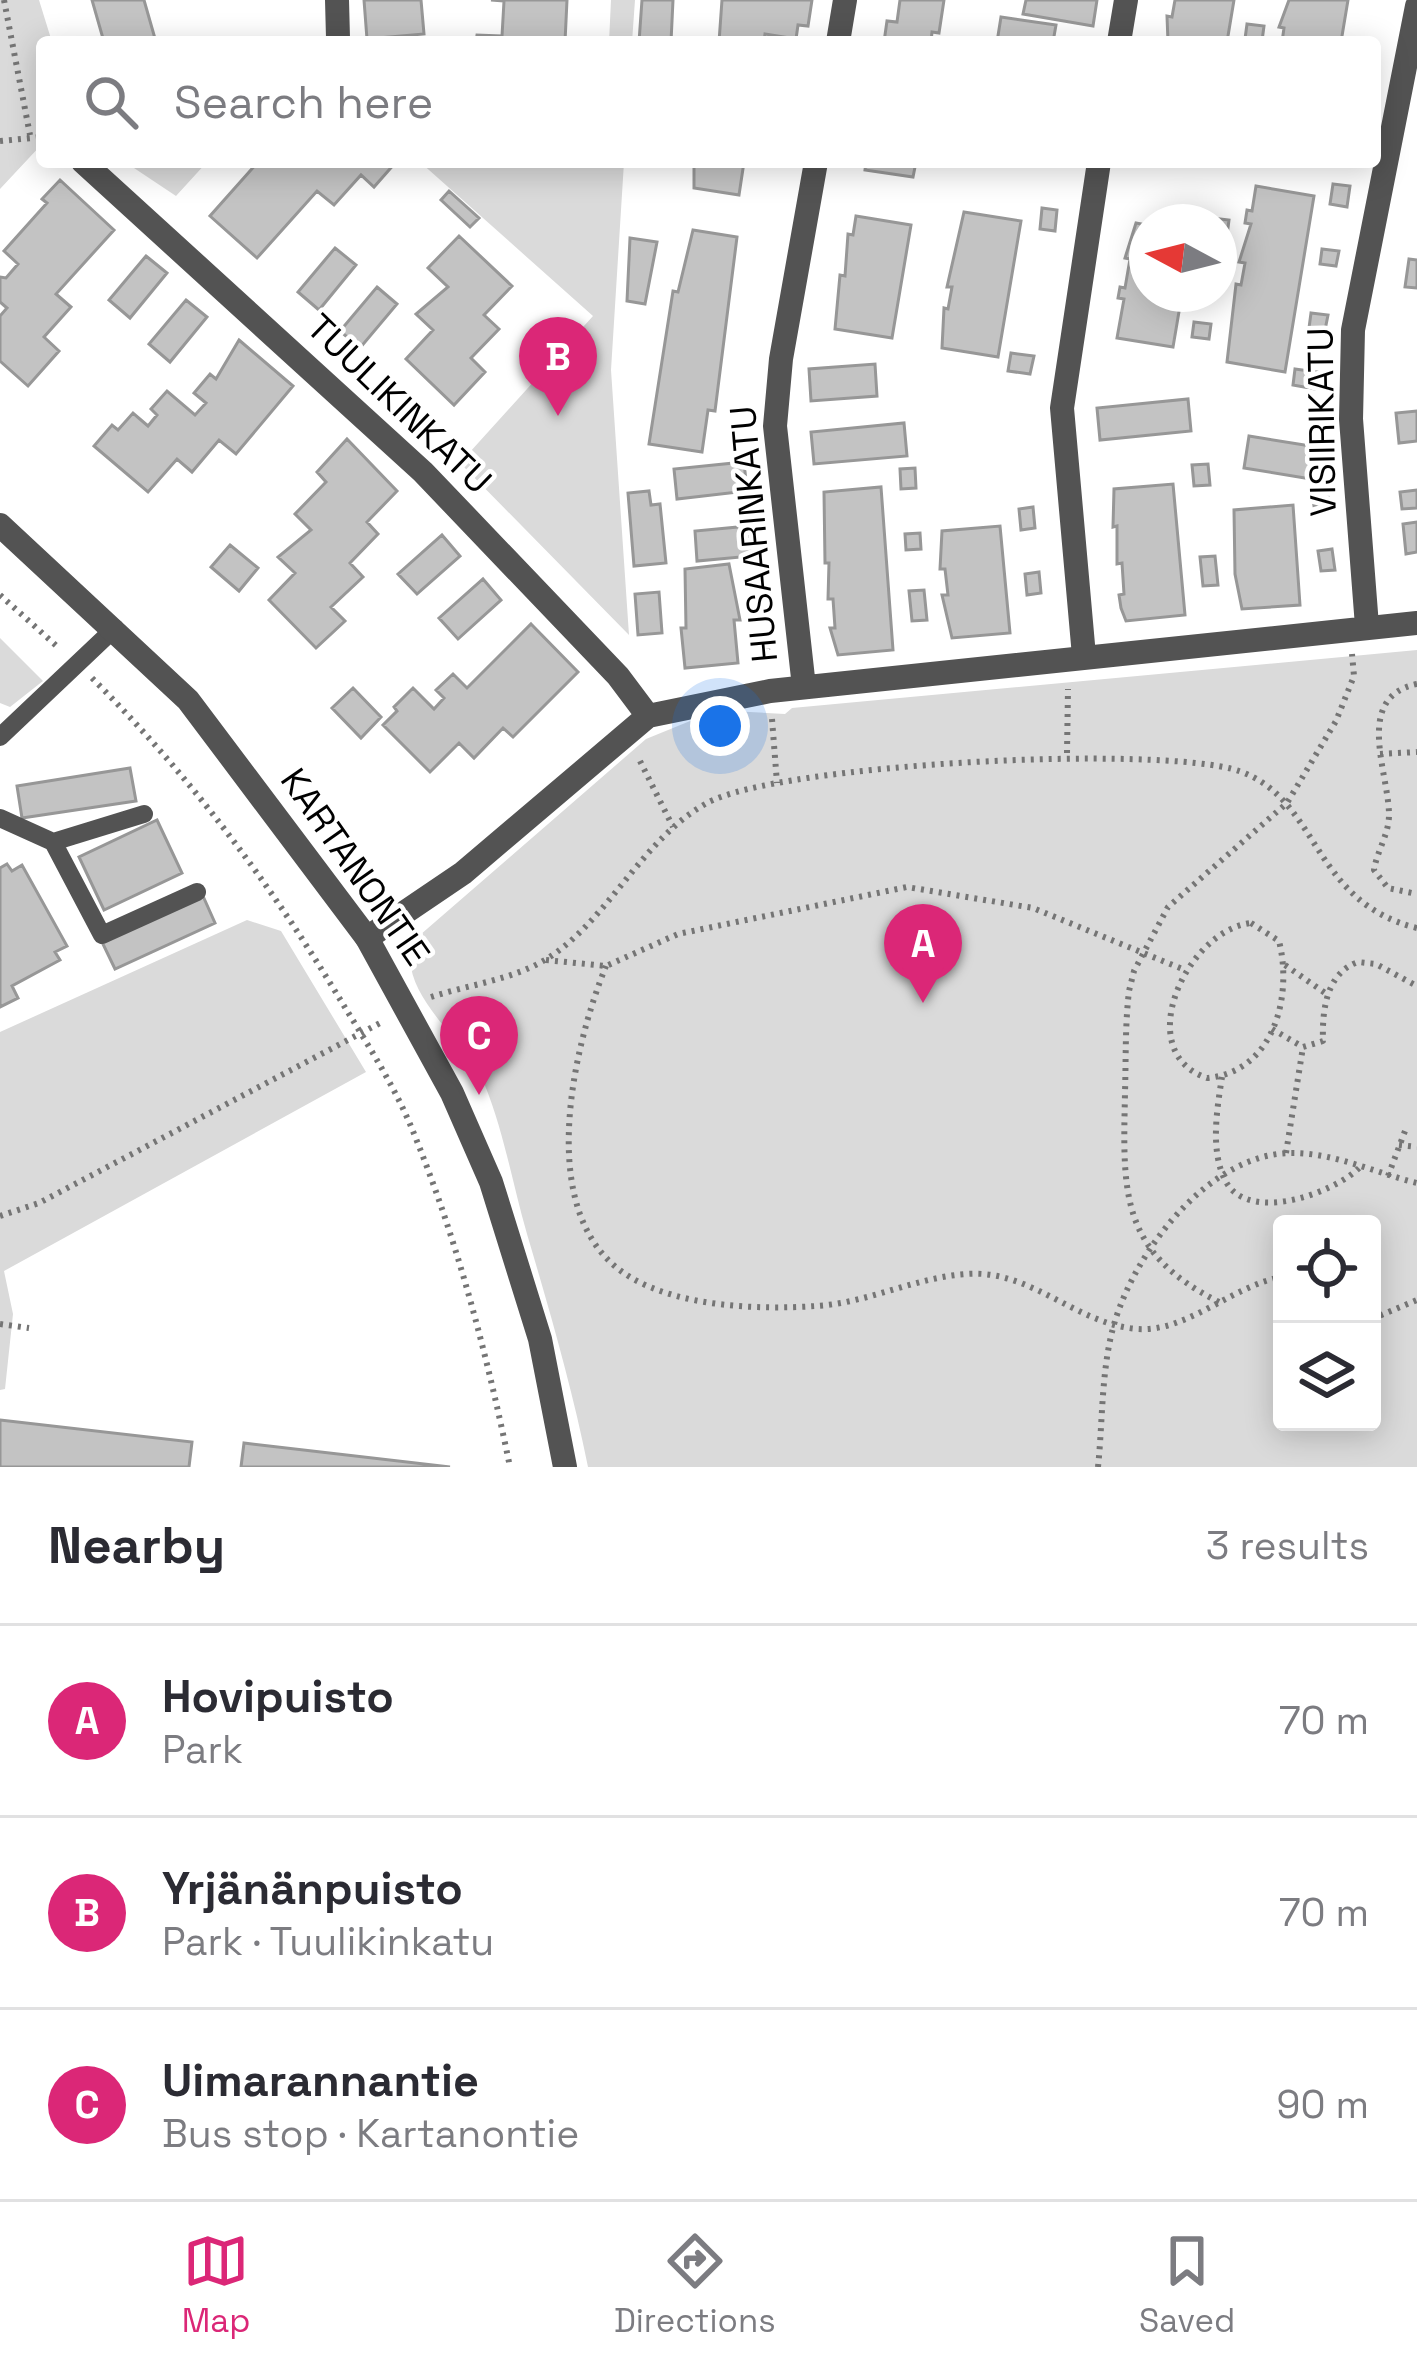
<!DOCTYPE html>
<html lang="en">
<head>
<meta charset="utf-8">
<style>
	:root { --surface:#fff; --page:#f2f2f3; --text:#2b2b33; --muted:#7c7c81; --line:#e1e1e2; --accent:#db2777 }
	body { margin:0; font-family:"Space Grotesk",sans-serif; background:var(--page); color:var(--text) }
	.controls { position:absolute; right:36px; bottom:36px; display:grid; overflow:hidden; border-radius:12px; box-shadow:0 6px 30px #0003 }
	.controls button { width:108px; height:108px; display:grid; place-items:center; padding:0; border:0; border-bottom:3px solid var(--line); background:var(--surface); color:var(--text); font:60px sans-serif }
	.compass { position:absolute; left:1129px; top:204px; width:108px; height:108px; border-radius:50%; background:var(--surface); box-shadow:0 6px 30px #0003; rotate:277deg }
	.you { position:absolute; left:720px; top:726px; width:42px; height:42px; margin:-30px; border:9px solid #fff; border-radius:50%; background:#1a73e8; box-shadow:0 0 0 18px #1a73e833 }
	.badge { display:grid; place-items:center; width:78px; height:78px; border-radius:50%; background:var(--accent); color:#fff; font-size:39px; font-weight:700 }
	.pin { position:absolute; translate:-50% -99px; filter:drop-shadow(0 3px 6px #0008) }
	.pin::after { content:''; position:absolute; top:63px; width:42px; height:36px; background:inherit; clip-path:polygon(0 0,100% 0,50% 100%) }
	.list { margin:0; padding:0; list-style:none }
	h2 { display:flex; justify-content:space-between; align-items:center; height:156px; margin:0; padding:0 48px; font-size:51px }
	h2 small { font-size:39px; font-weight:400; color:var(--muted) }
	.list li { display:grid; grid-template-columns:78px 1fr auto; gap:36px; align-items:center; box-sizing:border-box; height:192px; padding:0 48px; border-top:3px solid var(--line) }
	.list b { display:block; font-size:45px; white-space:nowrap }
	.list p { margin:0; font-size:39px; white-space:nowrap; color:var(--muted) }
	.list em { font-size:39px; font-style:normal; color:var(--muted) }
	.icon { flex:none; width:66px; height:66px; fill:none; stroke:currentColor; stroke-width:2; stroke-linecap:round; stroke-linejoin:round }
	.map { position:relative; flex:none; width:1417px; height:1467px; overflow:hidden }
	.search { position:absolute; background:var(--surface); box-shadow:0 6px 30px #0003; left:36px; right:36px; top:36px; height:132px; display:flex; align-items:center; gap:30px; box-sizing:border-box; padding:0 42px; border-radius:12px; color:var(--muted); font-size:45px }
	.sheet { height:732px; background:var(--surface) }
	nav { display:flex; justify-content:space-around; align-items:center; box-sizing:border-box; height:168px; border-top:3px solid var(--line); background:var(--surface); font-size:33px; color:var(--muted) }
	nav a { display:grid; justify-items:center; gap:6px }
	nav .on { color:var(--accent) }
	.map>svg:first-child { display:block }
	.green { fill:#dadada; fill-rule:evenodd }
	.building { fill:#c3c3c3; stroke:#979797; stroke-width:3 }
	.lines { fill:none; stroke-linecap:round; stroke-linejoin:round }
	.path { stroke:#757575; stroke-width:6; stroke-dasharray:3 6; stroke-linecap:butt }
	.service { stroke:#535353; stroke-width:18 }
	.minor { stroke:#535353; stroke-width:24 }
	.tertiary { stroke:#535353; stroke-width:24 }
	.labels { text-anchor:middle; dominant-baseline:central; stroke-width:9; stroke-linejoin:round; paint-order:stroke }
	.street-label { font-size:36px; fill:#000; stroke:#fff }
</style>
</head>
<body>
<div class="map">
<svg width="1417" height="1467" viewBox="0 0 1417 1467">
	<rect width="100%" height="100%" fill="#fff"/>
	<path class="green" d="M0 0H39L52 42H42V144L0 189Z
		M611 0H635L632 42H609Z
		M125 162H207L176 196Z
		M420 162H624L611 370 629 635 460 463 593 316Z
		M0 638 43 681 10 707 0 703Z
		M1417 650V1467H588C572 1387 550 1312 527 1234 512 1182 504 1132 484 1083 465 1039 383 980 420 935L646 739 700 717 731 711 785 714 792 708ZM1282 1224H1372V1422H1282Z
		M247 920 281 931 366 1072 4 1271 13 1314 5 1389 0 1390V1032Z"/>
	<path class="building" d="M92 0H144L156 42H104Z
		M364 0H421L424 34 367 39Z
		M491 0H567L565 42H476L477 35 502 36 504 1Z
		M642 0H673L671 42H639Z
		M722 0H812L808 26 798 25 796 39 765 34 764 42H719Z
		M900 0H944L939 33 932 32 931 42H884L887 21 897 22Z
		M1026 0H1097L1093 26 1023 14Z
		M1175 0H1234L1227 42H1168L1167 16 1172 17Z
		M1289 0H1348L1341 42H1282L1284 28 1279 27Z
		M1001 17 1056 25 1053 42H997Z
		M1247 24 1264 26 1262 41 1245 39Z
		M258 162H396L374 187 361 175 334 205 317 191 257 258 210 216Z
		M744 162 739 195 694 188V162Z
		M866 162H916L913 177 865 170Z
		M60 180 114 230 56 294 71 307 44 337 59 351 28 386 0 361V316L7 308 0 302V277L6 278 18 264 4 251 47 203 42 199Z
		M1333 184 1350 186 1347 207 1330 204Z
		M1256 186 1314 196 1285 372 1227 362 1236 284 1241 285 1245 263 1239 262 1251 224 1245 223 1247 210 1252 211Z
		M449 191 479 218 470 227 441 200Z
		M1042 208 1057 210 1055 231 1040 229Z
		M964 212 1021 221 998 357 942 348 944 308 948 309 952 287H947Z
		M856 216 911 225 892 338 835 329 840 275 845 276 848 234 853 235Z
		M1212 218 1229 220 1226 243 1219 242V222Z
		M1136 223 1147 225V294H1182L1173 347 1117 338 1124 299 1118 298 1120 287 1125 288 1130 259 1125 258Z
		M693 230 737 237 715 411 708 410 702 452 649 444 673 291 678 292Z
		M459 236 512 286 484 315 499 329 471 358 485 372 454 405 406 359 433 330 416 314 448 287 428 268Z
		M630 238 657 242 645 304 627 301Z
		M335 248 356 265 319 310 298 292Z
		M1322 249 1339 251 1336 266 1320 264Z
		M146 256 167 273 130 318 109 300Z
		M1409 259 1417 260V288L1405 287Z
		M377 287 397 304 360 348 340 331Z
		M186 300 207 317 170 362 149 344Z
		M1311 313 1328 315 1325 330 1309 328Z
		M1194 322 1211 324 1209 339 1192 337Z
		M239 340 293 386 236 454 219 440 192 472 177 459 148 492 94 446 112 425 118 430 133 413 148 426 157 415 151 409 167 391 195 415 206 403 194 393 210 374 216 379Z
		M1011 353 1034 356 1030 374 1008 371Z
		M875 364 877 396 811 401 809 369Z
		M1295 369 1317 372 1315 389 1293 385Z
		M1188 399 1191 431 1100 440 1097 408Z
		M1417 411V441L1399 443 1396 413Z
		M904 423 907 456 814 464 811 432Z
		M1249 436 1317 447 1311 479 1244 468Z
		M347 439 397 491 367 522 378 534 350 563 363 577 331 607 345 621 316 648 269 600 295 573 278 557 311 530 295 514 326 482 317 472Z
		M744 462 747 491 677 499 674 469Z
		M1208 464 1210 485 1194 486 1192 465Z
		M915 468 916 488 901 489 900 469Z
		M1327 483 1329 504 1314 506 1311 485Z
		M1173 484 1185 615 1126 621 1121 608 1119 595 1124 594 1122 563 1117 564V526L1113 527 1114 489Z
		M881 487 893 650 838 655 830 628H835L833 599H828L829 563H825L824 492Z
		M1417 490V508L1402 509 1400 492Z
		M649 491 651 505 660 504 666 563 634 566 628 493Z
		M1293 505 1300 605 1242 609 1235 574 1234 510Z
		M1033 507 1035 528 1021 530 1019 509Z
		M1417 522V552L1406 554 1403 524Z
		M749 526 752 556 697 561 695 531Z
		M1000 526 1010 633 952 638 942 595H948L945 569H940L942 531Z
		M920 533 921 549 906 550 905 534Z
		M442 535 460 556 417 594 398 574Z
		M230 545 258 568 239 591 211 567Z
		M1332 549 1335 570 1321 571 1318 551Z
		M1215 556 1218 585 1203 586 1200 557Z
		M729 564 740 620H734L738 663 685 668 681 628H686L685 569Z
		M1039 572 1041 593 1027 595 1025 574Z
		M483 579 501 600 458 639 439 618Z
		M924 590 927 620 912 621 909 591Z
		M659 592 662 633 638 635 635 594Z
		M531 624 578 672 513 737 503 728 474 758 459 743 430 772 383 725 397 711 394 707 413 688 434 709 444 698 436 690 453 674 467 688Z
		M353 688 381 717 361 738 332 708Z
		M130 768 136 801 22 818 17 786Z
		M157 820 182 873 104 910 79 857Z
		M7 864 12 871 22 865 67 946 55 952 60 960 12 986 18 998 0 1007V868Z
		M203 896 215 923 115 969 102 942Z
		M0 1420 192 1442 189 1467H0Z
		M244 1443 450 1467H241Z"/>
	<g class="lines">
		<path class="path" d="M4 0 30 135
			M0 141 42 137
			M0 595 60 649
			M766 629 768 664
			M92 678C189 775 267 879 338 996 363 1037 391 1080 410 1124 456 1235 486 1350 510 1467
			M1417 684C1353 697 1389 773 1389 815 1389 834 1377 851 1374 870L1388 888 1417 894
			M772 719 777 783
			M1067 753 1068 689
			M1380 754 1417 752
			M640 761 673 827
			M1251 923 1279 941C1293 996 1274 1072 1207 1078 1130 1052 1187 930 1251 923Z
			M546 960 606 966 678 934 907 887 1033 908 1185 970
			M1285 965 1328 995
			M606 966C572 1050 533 1219 630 1277 680 1307 759 1310 816 1306 868 1303 916 1277 967 1274 1031 1269 1077 1325 1138 1329 1188 1332 1233 1285 1282 1277
			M431 997C468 985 510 980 543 961 606 925 641 839 707 803 778 764 1159 744 1239 771 1320 799 1311 902 1417 928
			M1272 1029 1303 1047 1323 1041C1322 1011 1326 973 1358 962L1376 964 1417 986
			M1222 1077C1217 1109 1210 1150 1225 1180 1247 1225 1335 1193 1360 1167
			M1399 1145 1417 1147
			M1286 1153 1303 1047
			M1388 1176 1405 1131
			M0 1216 39 1203 382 1022
			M1219 1302C1119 1252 1123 1191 1125 1093 1126 1058 1125 1025 1129 991L1134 971 1168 907 1287 803 1336 721 1354 676 1352 654
			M1372 1319 1417 1300
			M0 1324 29 1328
			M1098 1467C1103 1419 1101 1367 1115 1321 1137 1249 1210 1153 1292 1153 1335 1153 1376 1173 1417 1183"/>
		<path class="service" d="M0 737 115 628
			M0 818 53 842 102 935 197 892
			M53 842 144 814"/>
		<path class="minor" d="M337 0 338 38
			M838 42 845 0
			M1119 42 1126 0
			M83 162 423 472 618 676 648 716
			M1367 626 1351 419 1353 330 1417 6
			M1084 656 1062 408 1099 162
			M804 687 775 426 781 359 816 162
			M367 938 463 873 648 716 770 691 1417 623"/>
		<path class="tertiary" d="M0 525 188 700 367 938 452 1093 491 1182 540 1339 565 1467"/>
	</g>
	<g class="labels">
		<g class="street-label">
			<text transform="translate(399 404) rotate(44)">TUULIKINKATU</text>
			<text transform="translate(1322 422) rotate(-91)">VISIIRIKATU</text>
			<text transform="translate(754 534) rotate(-95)">HUSAARINKATU</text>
			<text transform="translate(355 867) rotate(55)">KARTANONTIE</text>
		</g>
	</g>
</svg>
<div class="controls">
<button><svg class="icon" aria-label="locate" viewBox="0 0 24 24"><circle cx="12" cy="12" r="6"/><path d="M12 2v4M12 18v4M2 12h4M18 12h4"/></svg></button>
<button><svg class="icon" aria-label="layers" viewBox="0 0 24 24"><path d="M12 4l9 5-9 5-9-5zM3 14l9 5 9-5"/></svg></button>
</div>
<svg class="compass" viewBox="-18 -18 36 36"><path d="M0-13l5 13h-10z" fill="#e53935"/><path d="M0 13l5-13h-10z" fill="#7c7c81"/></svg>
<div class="you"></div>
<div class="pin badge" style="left:923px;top:1003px">A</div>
<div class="pin badge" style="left:558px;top:416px">B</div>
<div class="pin badge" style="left:479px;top:1095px">C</div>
<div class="search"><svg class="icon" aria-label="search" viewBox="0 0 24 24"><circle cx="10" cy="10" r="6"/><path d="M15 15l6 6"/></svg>Search here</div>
</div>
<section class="sheet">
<h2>Nearby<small>3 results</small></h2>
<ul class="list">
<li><span class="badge">A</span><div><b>Hovipuisto</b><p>Park</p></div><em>70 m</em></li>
<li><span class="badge">B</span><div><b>Yrjänänpuisto</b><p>Park · Tuulikinkatu</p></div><em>70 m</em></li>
<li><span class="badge">C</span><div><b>Uimarannantie</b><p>Bus stop · Kartanontie</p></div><em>90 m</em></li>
</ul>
</section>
<nav>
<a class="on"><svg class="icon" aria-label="map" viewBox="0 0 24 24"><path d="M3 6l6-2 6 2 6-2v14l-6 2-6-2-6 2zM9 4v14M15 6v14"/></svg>Map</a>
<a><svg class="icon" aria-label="directions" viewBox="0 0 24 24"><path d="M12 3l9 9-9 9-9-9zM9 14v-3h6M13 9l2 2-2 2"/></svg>Directions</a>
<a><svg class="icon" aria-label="saved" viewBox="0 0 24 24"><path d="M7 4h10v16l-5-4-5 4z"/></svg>Saved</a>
</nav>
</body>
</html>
